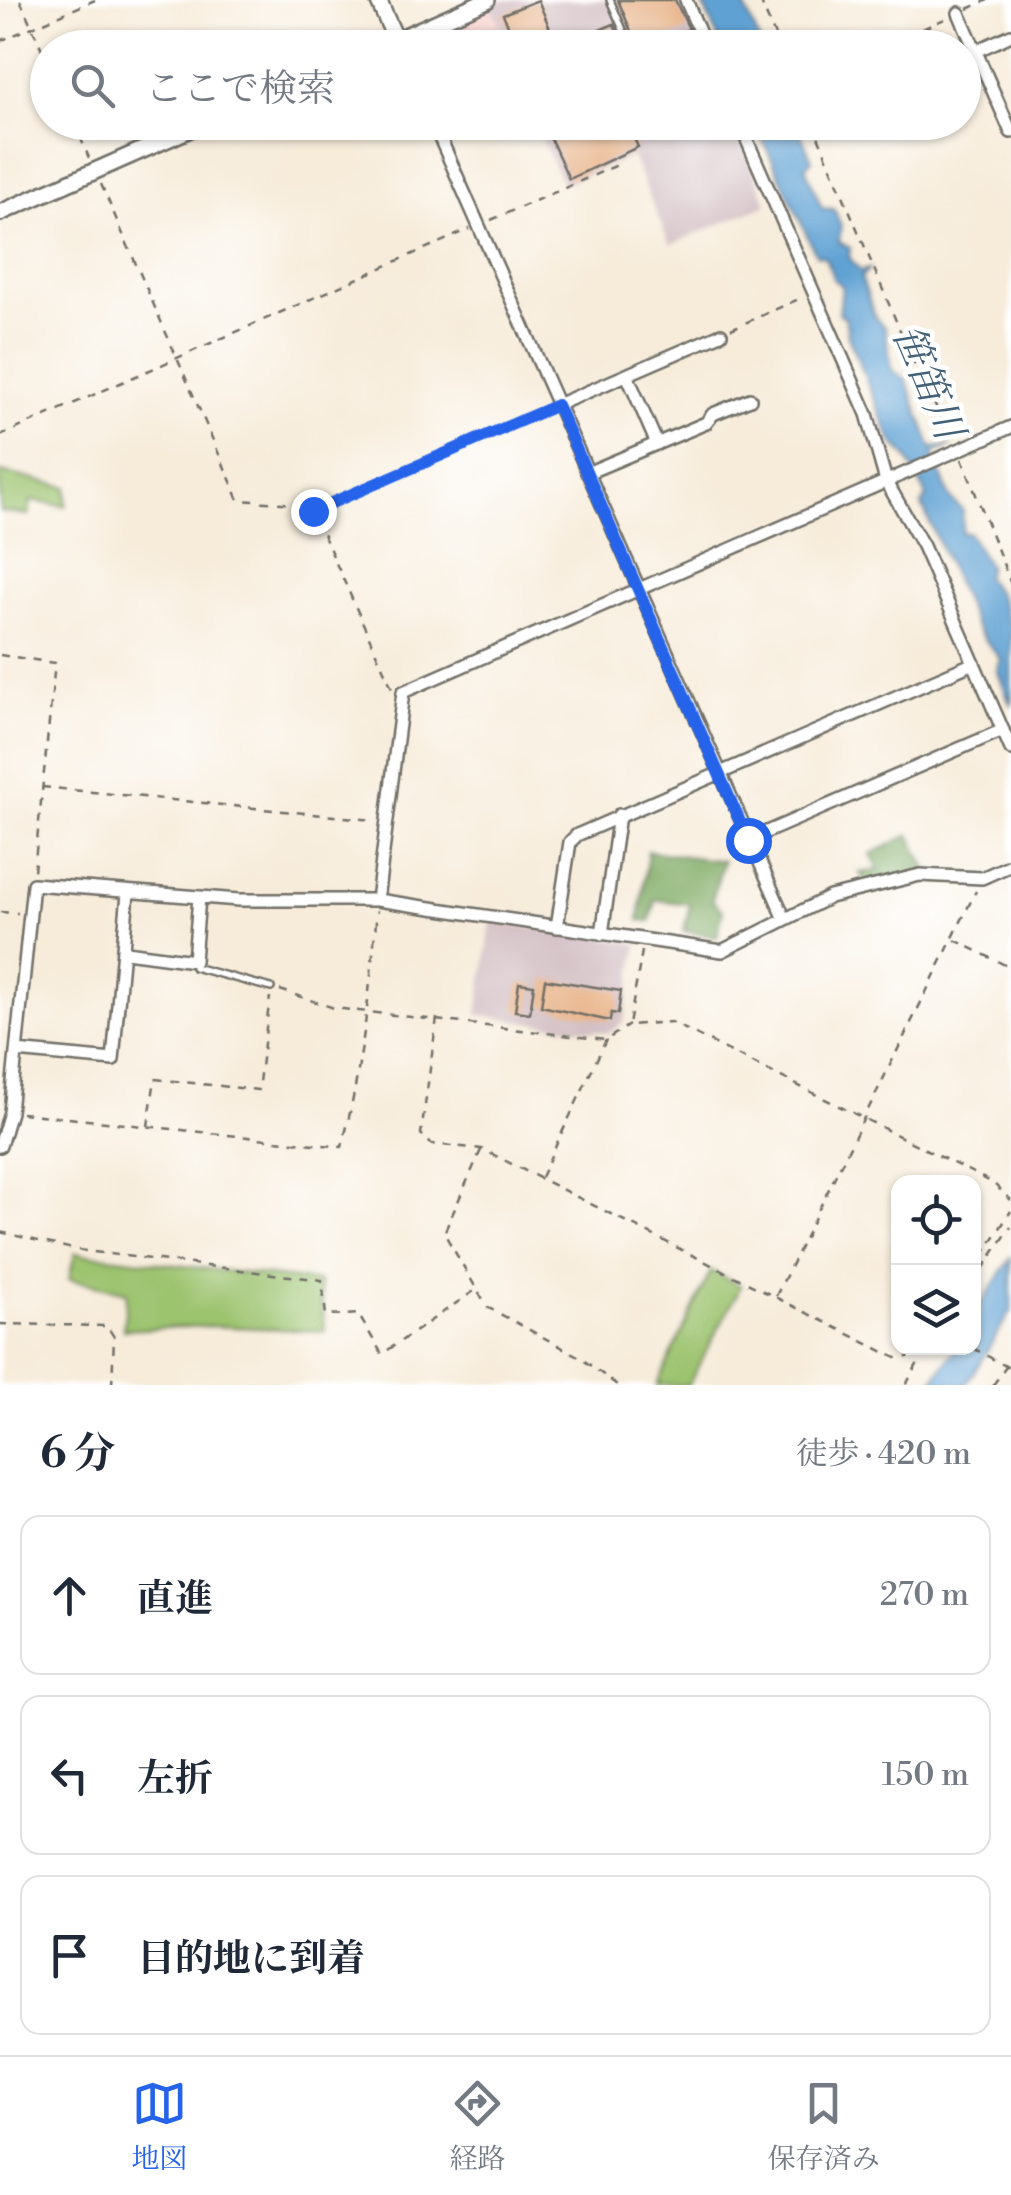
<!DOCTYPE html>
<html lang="ja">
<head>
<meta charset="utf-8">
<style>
	:root { --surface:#fff; --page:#f2f2f3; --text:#1f2937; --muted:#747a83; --line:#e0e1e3; --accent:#2563eb }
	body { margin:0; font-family:"Libre Bodoni","Noto Serif JP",serif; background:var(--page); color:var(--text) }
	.controls { position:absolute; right:30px; bottom:30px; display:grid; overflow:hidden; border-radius:20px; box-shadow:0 2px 8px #0004 }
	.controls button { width:90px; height:90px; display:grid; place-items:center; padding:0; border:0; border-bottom:2px solid var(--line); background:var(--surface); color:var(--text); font:50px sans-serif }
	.stop { position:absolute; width:30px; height:30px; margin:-22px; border:8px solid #2563eb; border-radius:50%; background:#fff }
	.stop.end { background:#2563eb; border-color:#fff; box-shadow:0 2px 10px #0008 }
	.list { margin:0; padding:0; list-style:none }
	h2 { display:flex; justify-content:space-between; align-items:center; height:130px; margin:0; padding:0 40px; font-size:42px }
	h2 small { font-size:32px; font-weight:400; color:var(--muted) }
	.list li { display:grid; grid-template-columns:65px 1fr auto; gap:30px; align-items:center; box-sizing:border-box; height:160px; margin:0 20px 20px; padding:0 20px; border:2px solid var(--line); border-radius:20px }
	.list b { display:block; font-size:38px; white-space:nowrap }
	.list em { font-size:32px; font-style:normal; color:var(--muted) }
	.icon { flex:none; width:55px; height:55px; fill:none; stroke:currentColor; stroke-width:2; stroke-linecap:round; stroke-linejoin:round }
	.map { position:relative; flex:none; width:1011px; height:1385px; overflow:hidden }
	.search { position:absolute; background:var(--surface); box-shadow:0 2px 8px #0004; left:30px; right:30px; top:30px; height:110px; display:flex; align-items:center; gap:25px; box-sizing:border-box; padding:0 35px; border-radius:55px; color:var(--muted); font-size:38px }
	.sheet { height:670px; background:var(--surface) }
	nav { display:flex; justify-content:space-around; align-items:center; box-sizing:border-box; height:140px; border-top:2px solid var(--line); background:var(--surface); font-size:28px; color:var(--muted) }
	nav a { display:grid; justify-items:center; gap:5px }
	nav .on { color:var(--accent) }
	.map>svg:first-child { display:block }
	.built { fill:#f7d0cb }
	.industrial { fill:#d2bec2 }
	.green { fill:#9cc36e; stroke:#64774c; stroke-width:2.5 }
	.forest { fill:#7da961; stroke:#546a46; stroke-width:2.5 }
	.water { fill:#5ea1d3; stroke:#44667f; stroke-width:2.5 }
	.building { fill:#e8b489 }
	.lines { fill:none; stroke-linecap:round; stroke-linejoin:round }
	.lane-casing { stroke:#726f68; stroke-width:10 }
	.street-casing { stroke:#726f68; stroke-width:16 }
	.secondary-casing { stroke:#726f68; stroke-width:20 }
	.path { stroke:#726f68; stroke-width:2.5; stroke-dasharray:8 8; stroke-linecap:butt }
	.lane { stroke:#fff; stroke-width:5 }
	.street { stroke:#fff; stroke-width:11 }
	.secondary { stroke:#fff; stroke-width:15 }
	.route { stroke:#2563eb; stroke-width:12 }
	.labels { text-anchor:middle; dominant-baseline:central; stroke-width:9; stroke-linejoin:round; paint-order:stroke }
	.water-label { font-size:40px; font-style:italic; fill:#426077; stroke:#fff }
</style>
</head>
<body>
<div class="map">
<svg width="1011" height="1385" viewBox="0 0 1011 1385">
	<rect width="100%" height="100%" fill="#fff"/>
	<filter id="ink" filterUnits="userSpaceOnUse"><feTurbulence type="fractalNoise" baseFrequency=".01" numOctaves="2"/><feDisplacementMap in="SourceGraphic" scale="20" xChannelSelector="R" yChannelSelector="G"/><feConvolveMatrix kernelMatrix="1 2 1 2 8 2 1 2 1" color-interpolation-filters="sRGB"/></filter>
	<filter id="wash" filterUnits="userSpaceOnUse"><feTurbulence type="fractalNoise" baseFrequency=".0048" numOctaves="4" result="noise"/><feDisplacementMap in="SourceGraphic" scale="40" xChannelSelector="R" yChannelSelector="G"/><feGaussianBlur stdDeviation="2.25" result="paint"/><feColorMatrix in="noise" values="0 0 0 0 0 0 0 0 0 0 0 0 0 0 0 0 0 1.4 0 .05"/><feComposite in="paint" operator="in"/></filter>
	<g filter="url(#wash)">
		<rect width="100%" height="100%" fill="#f7ecda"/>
		<path class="built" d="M491 5 510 47 404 48 405 42Z"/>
		<path class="industrial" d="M502 0H680L701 47H510L491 5Z
			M534 123H733L767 204 670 245 632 156 563 184Z
			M491 922 638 944 624 1022 609 1033 478 1015Z"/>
		<path class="green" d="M0 472 67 487 66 506 31 501 28 515 0 512Z
			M75 1253 319 1282 325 1331 208 1326 123 1330 127 1292 69 1279Z
			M711 1271 741 1286 688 1385H657Z"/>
		<path class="forest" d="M910 835 929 873 866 883 860 873 879 870 871 854Z
			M648 851 723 861 712 900 723 911 717 937 684 931 690 904 656 900 650 921 639 920Z"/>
		<path class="water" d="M701 0H742L762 47H722Z
			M755 123H796L812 160 805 167 822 208 834 209 841 226 839 242 850 248 849 257 860 271 869 269 861 277 876 319 885 328 892 370 906 379 932 448 952 446 933 453 949 496 963 511 962 533H969L989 567 985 577 999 595 1011 629V706L997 670 1001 660 976 628 922 505 927 496 905 455 892 442 848 336 845 317 839 314 842 286 834 280 825 257 816 255Z
			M1011 1258V1312L966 1385H930L956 1348H974V1315Z"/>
		<g id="blocks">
			<path class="building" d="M538 0 558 48H518L503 14Z
				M618 0H675L689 29 649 48H638Z
				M614 24 623 48H572L570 42Z
				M543 122H626L638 147 569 179Z
				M545 979 621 991 618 1014 611 1013 610 1021 541 1006Z
				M519 983 534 985 530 1013 515 1011Z"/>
		</g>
	</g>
	<g filter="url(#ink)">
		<use href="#blocks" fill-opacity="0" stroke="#726f68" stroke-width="2.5"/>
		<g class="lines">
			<g class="lane-casing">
				<path id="lane" d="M610 0 631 48
					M664 122 670 137
					M194 961V967L271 988"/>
			</g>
			<g class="street-casing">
				<path id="street" d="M686 0 706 48
					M959 13 1011 132
					M976 51 1011 35
					M433 122 784 917
					M739 122 867 414 886 481 923 546 1011 749
					M627 375 657 444
					M557 405 721 334
					M587 473 706 423 713 414 750 399
					M748 840 1003 730
					M377 900 403 692 1011 427
					M557 927 570 842 577 835 974 663
					M602 934 619 815
					M126 952 194 961 199 897
					M16 1051 113 1060 128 893
					M0 1146 10 1112 33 884 239 900H377L722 951 830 897 920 875 982 878 1011 865"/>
			</g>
			<g class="secondary-casing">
				<path id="secondary" d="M378 0 396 40
					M378 48 487 0
					M0 213 206 122"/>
			</g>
			<path class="path" d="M20 0 48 63
				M760 0 780 48
				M968 9 988 0
				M0 41 95 0
				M879 48 947 18
				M74 122 89 158
				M812 122 921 380 953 438
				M101 184 239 500 310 505 392 688
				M491 220 622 163
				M731 329 801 298
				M0 436 470 229
				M962 459 1011 584
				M315 510 546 410
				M0 655 55 663 34 871
				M42 787 374 820
				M0 912 18 913
				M955 940 1011 968
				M642 951 629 1025 671 1022 993 1183 1011 1200
				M280 990 334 1008 606 1040 629 1025
				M437 1018 421 1134 431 1144 482 1149 896 1358 908 1357 916 1348
				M21 1113 342 1147C362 1068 370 990 377 910
				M148 1126 155 1079 258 1090 270 997
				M481 1150 444 1233 487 1307 578 1356 617 1385
				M541 1177 606 1040
				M0 1232 77 1250 322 1280 326 1316 358 1314 382 1354 477 1289
				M974 1269 1011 1211
				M974 1282 1011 1227
				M776 1296 976 891
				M0 1324 107 1326 114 1337 112 1385
				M973 1348 1011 1369
				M906 1385 926 1348
				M993 1385 1011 1360"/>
			<use href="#lane" class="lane"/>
			<use href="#street" class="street"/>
			<use href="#secondary" class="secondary"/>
		</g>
	</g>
	<g class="lines" filter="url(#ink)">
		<path class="route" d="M313 511 557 405 748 840"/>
	</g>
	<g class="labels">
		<g class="water-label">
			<text transform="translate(927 382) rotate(67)">笹笛川</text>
		</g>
	</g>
</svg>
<div class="controls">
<button><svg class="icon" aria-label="locate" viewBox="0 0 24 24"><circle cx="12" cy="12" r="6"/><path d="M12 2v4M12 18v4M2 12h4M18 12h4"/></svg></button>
<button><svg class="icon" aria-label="layers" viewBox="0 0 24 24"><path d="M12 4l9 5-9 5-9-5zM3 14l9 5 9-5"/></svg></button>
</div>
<div class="stop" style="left:748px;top:840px"></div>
<div class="stop end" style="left:313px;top:511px"></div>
<div class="search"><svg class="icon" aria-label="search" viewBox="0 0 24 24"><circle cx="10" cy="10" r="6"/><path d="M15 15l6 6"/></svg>ここで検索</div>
</div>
<section class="sheet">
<h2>6 分<small>徒歩 · 420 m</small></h2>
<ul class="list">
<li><svg class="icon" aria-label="ahead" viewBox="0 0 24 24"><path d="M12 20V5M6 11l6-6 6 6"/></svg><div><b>直進</b></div><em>270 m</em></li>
<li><svg class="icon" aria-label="left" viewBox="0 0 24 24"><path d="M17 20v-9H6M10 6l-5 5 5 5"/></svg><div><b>左折</b></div><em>150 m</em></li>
<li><svg class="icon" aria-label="arrive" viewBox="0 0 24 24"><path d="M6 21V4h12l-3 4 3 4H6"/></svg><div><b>目的地に到着</b></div></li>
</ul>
</section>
<nav>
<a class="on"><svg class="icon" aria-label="map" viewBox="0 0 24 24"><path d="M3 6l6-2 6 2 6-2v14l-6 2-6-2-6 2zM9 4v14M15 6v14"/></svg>地図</a>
<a><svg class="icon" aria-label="directions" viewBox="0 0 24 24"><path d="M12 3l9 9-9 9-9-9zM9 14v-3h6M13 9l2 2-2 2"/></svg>経路</a>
<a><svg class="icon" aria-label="saved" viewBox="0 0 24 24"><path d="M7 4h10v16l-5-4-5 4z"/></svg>保存済み</a>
</nav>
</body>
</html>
